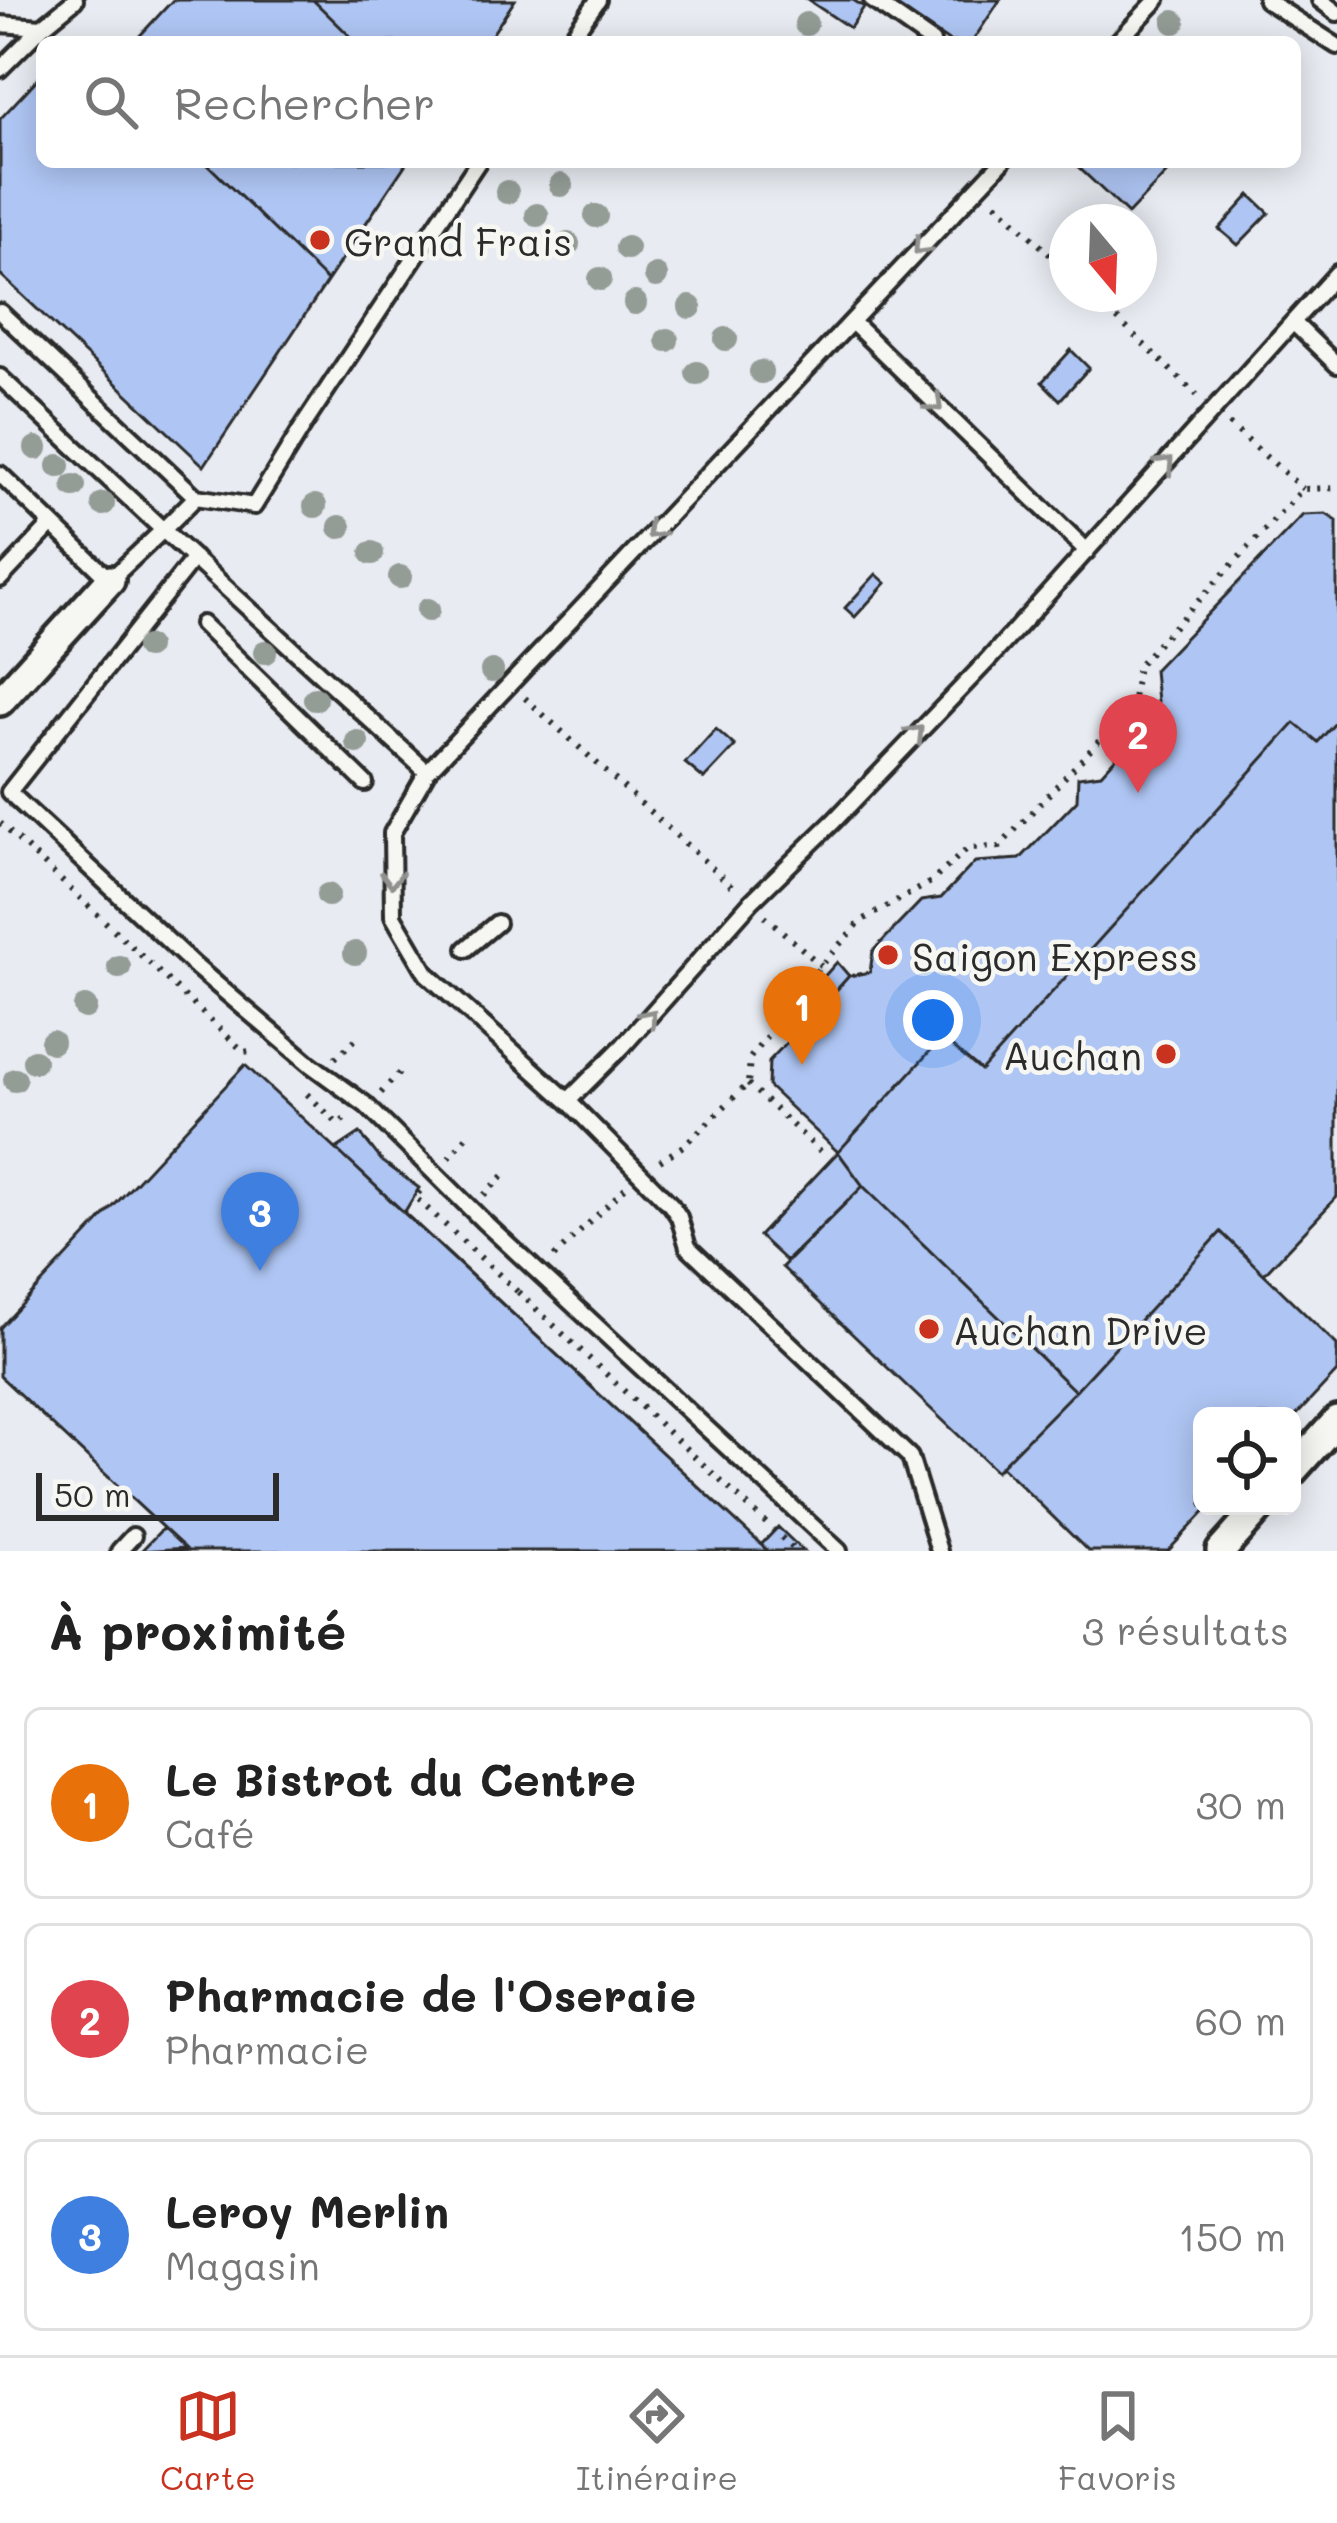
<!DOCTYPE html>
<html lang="fr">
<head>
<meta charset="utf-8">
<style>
	:root { --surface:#fff; --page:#f6f6f6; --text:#222; --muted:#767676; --line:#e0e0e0; --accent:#c8321e }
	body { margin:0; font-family:Mali,sans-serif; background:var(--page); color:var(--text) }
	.controls { position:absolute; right:36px; bottom:36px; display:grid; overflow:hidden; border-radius:18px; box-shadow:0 6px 30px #0003 }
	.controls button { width:108px; height:108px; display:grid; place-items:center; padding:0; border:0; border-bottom:3px solid var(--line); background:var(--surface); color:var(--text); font:60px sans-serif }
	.compass { position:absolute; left:1049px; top:204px; width:108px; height:108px; border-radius:50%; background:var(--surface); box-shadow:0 6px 30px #0003; rotate:161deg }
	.scale { position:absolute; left:36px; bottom:30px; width:243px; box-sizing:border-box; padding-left:12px; border:6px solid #2b2b2b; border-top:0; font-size:33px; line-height:42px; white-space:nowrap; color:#2b2b2b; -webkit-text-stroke:9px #f6f6f2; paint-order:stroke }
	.you { position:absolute; left:933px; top:1020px; width:42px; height:42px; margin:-30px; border:9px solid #fff; border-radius:50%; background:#1a73e8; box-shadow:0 0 0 18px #1a73e833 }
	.badge { display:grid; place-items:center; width:78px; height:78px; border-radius:50%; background:var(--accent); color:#fff; font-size:39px; font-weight:700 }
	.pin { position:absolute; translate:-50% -99px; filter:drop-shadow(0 3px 6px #0008) }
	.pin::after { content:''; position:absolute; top:63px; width:42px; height:36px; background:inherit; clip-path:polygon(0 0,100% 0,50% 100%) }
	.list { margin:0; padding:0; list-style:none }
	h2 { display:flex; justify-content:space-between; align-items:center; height:156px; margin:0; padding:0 48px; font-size:51px }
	h2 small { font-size:39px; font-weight:400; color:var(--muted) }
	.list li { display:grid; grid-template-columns:78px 1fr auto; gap:36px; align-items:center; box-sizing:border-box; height:192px; margin:0 24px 24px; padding:0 24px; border:3px solid var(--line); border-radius:18px }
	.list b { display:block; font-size:45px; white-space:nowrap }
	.list p { margin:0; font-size:39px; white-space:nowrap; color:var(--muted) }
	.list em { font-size:39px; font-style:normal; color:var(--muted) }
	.icon { flex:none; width:66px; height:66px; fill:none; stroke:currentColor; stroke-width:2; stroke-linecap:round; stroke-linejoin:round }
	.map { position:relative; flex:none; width:1337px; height:1551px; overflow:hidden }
	.search { position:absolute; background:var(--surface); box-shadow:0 6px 30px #0003; left:36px; right:36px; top:36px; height:132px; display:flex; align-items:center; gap:30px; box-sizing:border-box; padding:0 42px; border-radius:18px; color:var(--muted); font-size:45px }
	.sheet { height:804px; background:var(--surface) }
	nav { display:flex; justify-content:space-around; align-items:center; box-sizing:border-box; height:168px; border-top:3px solid var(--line); background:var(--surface); font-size:33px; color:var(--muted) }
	nav a { display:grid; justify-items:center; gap:6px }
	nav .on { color:var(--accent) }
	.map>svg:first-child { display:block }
	.building { fill:#afc6f4; stroke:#2b2b2b; stroke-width:3 }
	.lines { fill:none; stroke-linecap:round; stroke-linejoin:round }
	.lane-casing { stroke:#2b2b2b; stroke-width:22 }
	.street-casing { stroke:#2b2b2b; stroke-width:36 }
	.path { stroke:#2b2b2b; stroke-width:6; stroke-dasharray:3 9; stroke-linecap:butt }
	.lane { stroke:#f6f6f2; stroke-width:14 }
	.street { stroke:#f6f6f2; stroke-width:27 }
	.tree { fill:#949c96 }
	.oneway { stroke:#90908e }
	.poi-dot { fill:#c8321e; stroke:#f6f6f2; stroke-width:4.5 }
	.labels { text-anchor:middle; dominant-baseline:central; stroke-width:9; stroke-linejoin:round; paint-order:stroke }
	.poi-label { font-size:39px; fill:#2b2b2b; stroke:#f6f6f2; text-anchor:start }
</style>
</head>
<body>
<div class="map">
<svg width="1337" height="1551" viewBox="0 0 1337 1551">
	<rect width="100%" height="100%" fill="#e8ecf2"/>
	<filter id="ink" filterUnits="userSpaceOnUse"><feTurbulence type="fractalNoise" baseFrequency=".00833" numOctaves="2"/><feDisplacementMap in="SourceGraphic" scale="24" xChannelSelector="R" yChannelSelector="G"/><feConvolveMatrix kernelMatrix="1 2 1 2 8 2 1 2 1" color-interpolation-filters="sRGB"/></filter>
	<g filter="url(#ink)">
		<path class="building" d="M173 0H313L356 42H134Z
			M173 0H515L487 42H134Z
			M808 0H853L864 7 850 28Z
			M888 0H1000L972 42H950Z
			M42 74V162H407L204 466 0 274V119Z
			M205 162H407L327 281Z
			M1073 162H1177L1128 214Z
			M1250 195 1269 213 1238 245 1219 229Z
			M1071 350 1089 368 1060 400 1042 382Z
			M1326 514 1337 521V1197L1264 1274 1337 1345V1372L1292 1420V1416H1202V1506H1210L1168 1551H1088L1001 1466 1075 1391 863 1186 786 1261 759 1236 838 1152 768 1086 769 1061 809 1019H828L832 995 849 976 870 972 873 951 921 901 941 898 975 862 1020 859 1077 800 1078 777 1101 774 1158 712 1154 670 1303 515Z
			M876 574 886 583 855 617 845 608Z
			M1337 721V1197L1264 1274 1221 1232 1075 1391 863 1186 838 1152 942 1038 981 1071 1295 723 1318 742Z
			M716 729 735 746 704 779 685 763Z
			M837 962 849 976 832 995 820 981Z
			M245 1065 336 1149 768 1551H188L0 1376V1328Z
			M245 1065 336 1149 360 1133 382 1161 419 1188 404 1213 768 1551H141L163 1528 0 1376V1328Z
			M360 1133 382 1161 419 1188 404 1213 336 1149Z
			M863 1186 1075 1391 996 1471 782 1267Z
			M778 1527 803 1551H768L761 1545Z
			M163 1528 185 1548 141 1551Z"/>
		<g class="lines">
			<g class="lane-casing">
				<path id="lane" d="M872 0 932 42
					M1266 0 1337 46
					M1320 0 1337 13
					M0 24 42 27 0 69
					M42 27 75 0
					M568 42 598 0
					M1117 42 1157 0
					M0 312 196 497
					M852 322 1087 551
					M1295 324 1337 365
					M0 377 163 530 110 580 0 474
					M194 558 9 792 196 967 310 1064 366 1105 483 1221 839 1551
					M0 579 51 525
					M202 624 365 783
					M427 772 163 530 196 497 254 506 305 423 478 162
					M466 949 497 923
					M568 1101 623 1046 751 902 834 821 990 658 1337 273
					M119 1551 133 1536
					M939 1551 910 1457 688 1247 679 1217 671 1205 568 1101 427 974 393 916 392 833 427 772 1002 162"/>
			</g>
			<g class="street-casing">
				<path id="street" d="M0 701 110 580
					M1292 1471 1337 1421
					M1221 1551 1261 1506"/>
			</g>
			<path class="path" d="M977 42 983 34
				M996 203 1067 271
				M1091 294 1197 395
				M1229 424 1303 489
				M525 698 733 887
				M0 823 244 1052 257 1050
				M999 847 1001 860
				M765 916 827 971
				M335 1058 360 1035
				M748 1084 820 1151
				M381 1093 399 1073
				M307 1094 338 1124 346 1118
				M449 1158 467 1136
				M660 1161 683 1146 748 1084 750 1058 821 965 861 921 931 882 968 848 999 847 1132 706 1138 665 1303 489 1337 488
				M420 1191 415 1197 518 1292 523 1288
				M484 1195 507 1172
				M554 1257 626 1187
				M518 1292 796 1551"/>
			<use href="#lane" class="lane"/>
			<use href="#street" class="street"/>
		</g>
		<g class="tree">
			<circle cx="1174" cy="22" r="12"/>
			<circle cx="806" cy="24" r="12"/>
			<circle cx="561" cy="185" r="12"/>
			<circle cx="507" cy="192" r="12"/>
			<circle cx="537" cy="215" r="12"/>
			<circle cx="596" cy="216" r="12"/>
			<circle cx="568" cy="244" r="12"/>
			<circle cx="627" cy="248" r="12"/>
			<circle cx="656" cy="276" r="12"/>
			<circle cx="600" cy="279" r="12"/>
			<circle cx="635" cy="303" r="12"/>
			<circle cx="690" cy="307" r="12"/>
			<circle cx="726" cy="339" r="12"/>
			<circle cx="667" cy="340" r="12"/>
			<circle cx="761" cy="372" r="12"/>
			<circle cx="697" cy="373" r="12"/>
			<circle cx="36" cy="448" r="12"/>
			<circle cx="59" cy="466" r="12"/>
			<circle cx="74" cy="486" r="12"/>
			<circle cx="103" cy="504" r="12"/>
			<circle cx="315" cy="506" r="12"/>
			<circle cx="340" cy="527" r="12"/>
			<circle cx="372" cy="553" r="12"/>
			<circle cx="400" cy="577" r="12"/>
			<circle cx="428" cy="610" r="12"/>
			<circle cx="147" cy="647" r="12"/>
			<circle cx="265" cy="652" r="12"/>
			<circle cx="492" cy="671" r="12"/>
			<circle cx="315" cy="699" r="12"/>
			<circle cx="357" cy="742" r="12"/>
			<circle cx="328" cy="895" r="12"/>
			<circle cx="355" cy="953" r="12"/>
			<circle cx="119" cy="967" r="12"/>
			<circle cx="85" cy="1007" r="12"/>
			<circle cx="52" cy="1042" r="12"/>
			<circle cx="34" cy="1061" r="12"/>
			<circle cx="15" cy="1080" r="12"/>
		</g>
		<defs><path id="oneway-chevron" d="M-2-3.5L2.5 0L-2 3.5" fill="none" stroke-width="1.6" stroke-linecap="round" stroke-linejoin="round" transform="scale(3)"/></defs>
		<g class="oneway">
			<use href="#oneway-chevron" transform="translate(921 247) rotate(133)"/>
			<use href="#oneway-chevron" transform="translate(935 404) rotate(44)"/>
			<use href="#oneway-chevron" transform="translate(1166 464) rotate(-47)"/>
			<use href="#oneway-chevron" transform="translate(654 531) rotate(133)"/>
			<use href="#oneway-chevron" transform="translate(916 733) rotate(-46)"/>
			<use href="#oneway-chevron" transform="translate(392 879) rotate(90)"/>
			<use href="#oneway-chevron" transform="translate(649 1017) rotate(-49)"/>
		</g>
	</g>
	<g class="poi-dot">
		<circle cx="320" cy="240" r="12"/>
		<circle cx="888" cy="955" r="12"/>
		<circle cx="1166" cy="1054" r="12"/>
		<circle cx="929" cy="1329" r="12"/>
	</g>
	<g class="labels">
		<g class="poi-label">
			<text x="344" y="240">Grand Frais</text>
			<text x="912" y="955">Saigon Express</text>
			<text x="1142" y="1054" text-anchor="end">Auchan</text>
			<text x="953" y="1329">Auchan Drive</text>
		</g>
	</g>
</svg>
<div class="controls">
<button><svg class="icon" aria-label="locate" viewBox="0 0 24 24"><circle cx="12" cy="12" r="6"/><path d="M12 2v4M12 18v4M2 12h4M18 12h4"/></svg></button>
</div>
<svg class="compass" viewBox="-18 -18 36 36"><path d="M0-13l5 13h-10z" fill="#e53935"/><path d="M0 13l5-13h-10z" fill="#767676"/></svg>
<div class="scale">50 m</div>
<div class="you"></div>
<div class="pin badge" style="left:802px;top:1065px;background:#e8710a">1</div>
<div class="pin badge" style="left:1138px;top:793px;background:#e0444e">2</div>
<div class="pin badge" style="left:260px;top:1271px;background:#3f7fe0">3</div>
<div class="search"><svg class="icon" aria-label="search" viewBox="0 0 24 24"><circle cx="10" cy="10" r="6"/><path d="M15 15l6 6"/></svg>Rechercher</div>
</div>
<section class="sheet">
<h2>À proximité<small>3 résultats</small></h2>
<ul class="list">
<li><span class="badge" style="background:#e8710a">1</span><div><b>Le Bistrot du Centre</b><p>Café</p></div><em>30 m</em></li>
<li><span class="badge" style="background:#e0444e">2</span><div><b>Pharmacie de l'Oseraie</b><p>Pharmacie</p></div><em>60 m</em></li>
<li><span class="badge" style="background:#3f7fe0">3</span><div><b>Leroy Merlin</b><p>Magasin</p></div><em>150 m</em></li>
</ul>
</section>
<nav>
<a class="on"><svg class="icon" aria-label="map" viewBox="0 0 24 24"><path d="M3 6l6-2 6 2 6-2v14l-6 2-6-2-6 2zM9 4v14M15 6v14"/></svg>Carte</a>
<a><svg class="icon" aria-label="directions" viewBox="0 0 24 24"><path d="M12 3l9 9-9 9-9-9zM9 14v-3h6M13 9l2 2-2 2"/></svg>Itinéraire</a>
<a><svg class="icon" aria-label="saved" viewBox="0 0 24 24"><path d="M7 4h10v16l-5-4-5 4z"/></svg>Favoris</a>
</nav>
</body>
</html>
